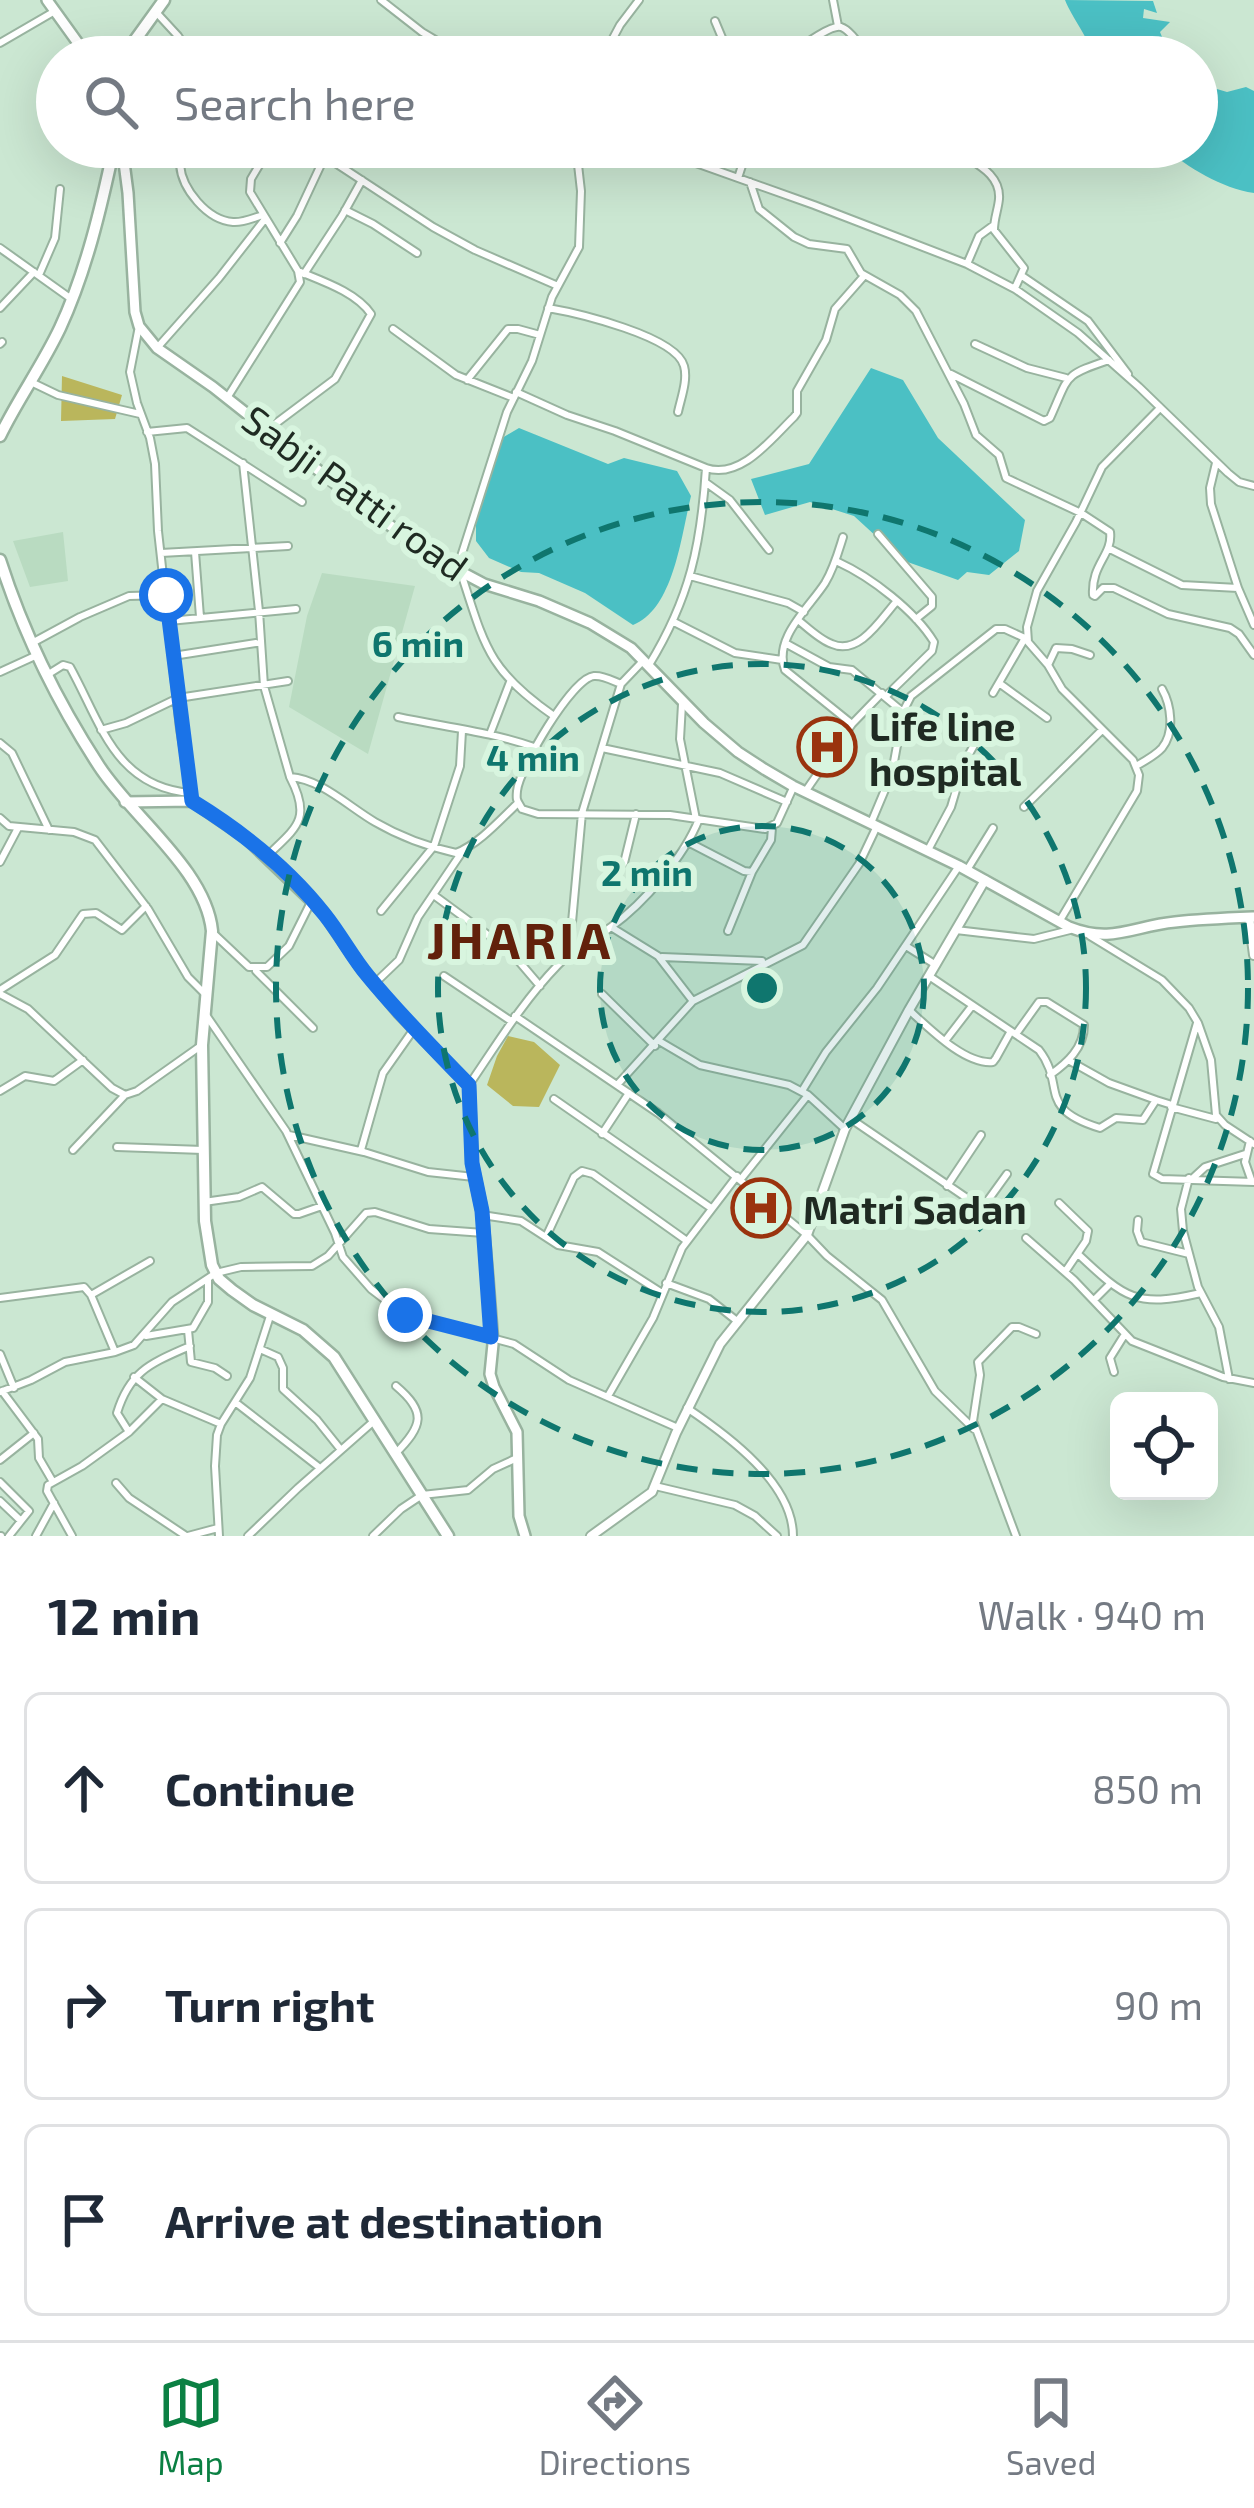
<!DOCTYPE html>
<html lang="en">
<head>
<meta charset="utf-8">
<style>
	:root { --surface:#fff; --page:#f2f2f3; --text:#1f2937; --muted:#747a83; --line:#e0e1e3; --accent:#0b8043 }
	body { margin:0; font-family:"Exo 2",sans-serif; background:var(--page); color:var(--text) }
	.controls { position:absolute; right:36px; bottom:36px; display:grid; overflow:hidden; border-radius:18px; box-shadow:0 12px 48px #0002 }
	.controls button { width:108px; height:108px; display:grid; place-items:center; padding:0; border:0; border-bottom:3px solid var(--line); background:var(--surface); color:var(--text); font:60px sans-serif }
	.stop { position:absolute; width:36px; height:36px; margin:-27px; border:9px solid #1a73e8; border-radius:50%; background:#fff }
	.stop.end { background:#1a73e8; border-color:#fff; box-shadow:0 3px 12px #0008 }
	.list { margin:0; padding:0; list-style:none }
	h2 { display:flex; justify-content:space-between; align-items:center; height:156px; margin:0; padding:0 48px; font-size:51px }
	h2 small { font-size:39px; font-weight:400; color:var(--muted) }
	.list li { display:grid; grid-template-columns:78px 1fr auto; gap:36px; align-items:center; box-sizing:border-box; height:192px; margin:0 24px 24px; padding:0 24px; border:3px solid var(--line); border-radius:18px }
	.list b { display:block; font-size:45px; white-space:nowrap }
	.list em { font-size:39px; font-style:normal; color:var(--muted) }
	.icon { flex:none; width:66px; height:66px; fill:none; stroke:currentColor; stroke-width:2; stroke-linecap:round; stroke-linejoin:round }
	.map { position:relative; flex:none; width:1254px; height:1536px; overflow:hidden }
	.search { position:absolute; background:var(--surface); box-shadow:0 12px 48px #0002; left:36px; right:36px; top:36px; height:132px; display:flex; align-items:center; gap:30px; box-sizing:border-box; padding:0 42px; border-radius:66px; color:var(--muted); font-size:45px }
	.sheet { height:804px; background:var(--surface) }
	nav { display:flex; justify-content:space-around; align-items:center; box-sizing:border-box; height:168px; border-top:3px solid var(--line); background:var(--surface); font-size:33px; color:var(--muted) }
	nav a { display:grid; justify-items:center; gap:6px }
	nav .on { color:var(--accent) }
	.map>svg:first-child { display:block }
	.built { fill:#b9dbc1 }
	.green { fill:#bab65c }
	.water { fill:#4bc0c4 }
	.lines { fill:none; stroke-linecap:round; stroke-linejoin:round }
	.minor-casing { stroke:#98b39f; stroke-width:10 }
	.tertiary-casing { stroke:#98b39f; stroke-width:12 }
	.secondary-casing { stroke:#98b39f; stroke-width:14 }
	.trunk-casing { stroke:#98b39f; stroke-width:15 }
	.minor { stroke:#fff; stroke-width:6 }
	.tertiary { stroke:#fff; stroke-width:8 }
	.secondary { stroke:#fff; stroke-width:9 }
	.trunk { stroke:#fff; stroke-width:10 }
	.route { stroke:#1a73e8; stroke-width:15 }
	.ring { fill:none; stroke:#0f766e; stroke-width:6; stroke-dasharray:21 15 }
	.labels { text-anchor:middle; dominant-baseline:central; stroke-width:12; stroke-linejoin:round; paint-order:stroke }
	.street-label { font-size:39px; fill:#1f2a22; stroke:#d8f5df }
	.poi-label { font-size:39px; font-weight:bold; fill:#1f2a22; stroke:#d8f5df; text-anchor:start }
	.district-label { font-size:51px; font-weight:bold; letter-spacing:3px; fill:#62210b; stroke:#d8f5df }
	.centre { fill:#0f766e; stroke:#d8f5df; stroke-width:6 }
	.ring-label { font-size:36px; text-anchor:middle; font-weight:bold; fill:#0f766e; stroke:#d8f5df; stroke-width:12; stroke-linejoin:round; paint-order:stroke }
</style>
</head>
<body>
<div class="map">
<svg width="1254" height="1536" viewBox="0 0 1254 1536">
	<rect width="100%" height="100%" fill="#cbe7d2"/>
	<path class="built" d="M63 532 68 581 30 587 13 541Z
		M322 573 415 586 368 754 289 707 307 616Z"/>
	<path class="green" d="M62 376 122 395 115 419 61 421Z
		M508 1036 534 1042 560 1065 539 1107 513 1106 487 1085 497 1056Z"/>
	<path class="water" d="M1065 0 1153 1 1157 13 1144 9 1143 18 1170 22 1160 32 1169 54 1176 57H1093C1091 41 1072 18 1065 0Z
		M1197 78 1200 84 1227 92 1246 87 1254 91V193C1221 188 1189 168 1163 147H1197Z
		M871 368 903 380 938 438 1025 520 1019 551 989 575 967 572 958 580 902 560 854 516 810 502 765 515 751 479 809 464Z
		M519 428 608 464 624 458 677 471 691 496C681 536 674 609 633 625L585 593 539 573 521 572 489 558 476 541V514L492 444Z"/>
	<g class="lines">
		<g class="minor-casing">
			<path id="minor" d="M381 0 422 32 464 57
				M833 0 838 26
				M155 11 178 36 192 57
				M715 21 730 57
				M0 43 55 11
				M603 57 620 25 639 0
				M787 57C797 50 830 24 841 27 851 30 862 49 869 57
				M311 147 433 227 475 250 558 286
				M651 147 814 205 967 264 1015 289 1078 333 1139 387 1228 473 1239 482 1254 486
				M952 147C970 162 1001 171 999 199 998 210 994 218 994 230L1024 268 1015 288
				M180 165C182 189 207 220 233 222 242 223 253 218 263 215
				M738 178 748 147
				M750 182 759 209 794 237 809 244 847 249 861 273 900 295 916 311 964 404 976 435 999 455 1006 478 1081 513 1110 532C1113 555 1091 564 1093 595L1095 596 1103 588H1114L1168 614 1230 628 1239 634 1254 655
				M345 210 373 224 417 253
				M280 243 297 216 325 156
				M0 248 70 298
				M967 264 979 236 994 225
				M304 274 342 216 362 180
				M39 275 55 238 60 189
				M1022 276 1088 321 1128 374
				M0 308 34 272
				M548 308C577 313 676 336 684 366 688 380 681 398 678 412
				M139 326 130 372 137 403 150 438 155 464 158 531 180 729 192 801
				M393 329 456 375 514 398
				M0 344 2 342
				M975 344 1027 368 1066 378
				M157 348 219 278 265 219
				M951 374 1044 421 1050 418C1070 374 1062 376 1109 360
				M467 380 508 329H518L540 335
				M33 383 58 395 140 414
				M516 392 567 415 615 431 706 468C741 480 772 438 794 417L797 413V391L826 340 835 309 864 276
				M227 398 300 282 298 271 250 192 251 179 270 147
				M267 430 335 379 371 314C356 292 322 281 298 271
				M147 432 187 428 302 502
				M243 463 259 611 264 686 290 777C321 779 349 807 375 822 399 836 429 847 456 853 479 844 500 820 518 803
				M1216 463 1210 488 1211 504 1238 588 1254 625
				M705 482 730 500 769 550
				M878 534 932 597V606L916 619
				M843 537C838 553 834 568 825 583 809 608 773 638 785 670L852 724
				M1108 548 1182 585 1238 588
				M195 552 200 617
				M161 553 288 546
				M838 562C871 577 915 611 934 642L932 651 886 696
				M457 569 507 412 532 361 552 297 579 247 581 191 576 147
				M461 573C485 647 488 670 554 716
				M690 576 788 603 804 612
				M798 620C808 628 820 640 832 644 859 656 881 619 896 602
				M169 621 296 609
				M674 622 735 653 782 660
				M32 643 80 617 129 596 166 595
				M785 643 829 667 852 670 903 712
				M173 656 256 643
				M649 665C690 598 701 545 706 468
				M1048 665 1056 648 1072 649 1090 655
				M0 672 35 656
				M47 675 63 665 70 667C101 723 115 787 191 793
				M999 683 1047 718
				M621 684C613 681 603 675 594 676 572 678 519 769 517 791 516 801 517 800 522 809L538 814 670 815 765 829 777 823 793 788
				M993 693 1025 638
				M682 704 680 739 696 819
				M398 717C445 727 492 732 537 748
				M101 730 126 723 178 698 288 681
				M490 734 510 682
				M0 743 12 753 49 830
				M602 748 720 773 787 802
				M1136 766C1145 761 1156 755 1162 748 1175 732 1171 705 1162 689
				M805 792 852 724 882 693
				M1024 807 1102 730
				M0 818 9 826 74 832 95 840 148 909 188 977 205 994
				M871 823 892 773 903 712 911 696 996 629H1005L1027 639
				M688 842 744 871 752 872 771 840 772 828
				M928 850 951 807 964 763 978 738
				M267 856C297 827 312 819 290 777
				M0 862 18 828
				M624 863 636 814
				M967 870 993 828
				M435 896 511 952 540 986
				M381 911 434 846 460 766 462 731
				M1059 922 1137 791 1139 775 1133 760 1062 689 1048 665 1028 642 1027 627 1037 591 1076 522 1102 467 1159 409
				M611 927 658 956 692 1000
				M956 930 1034 939 1070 930
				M728 931 752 872
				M214 934 249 967H267L289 946 312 900
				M1090 936 1162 980 1189 1008 1198 1023 1211 1060 1216 1115 1225 1125 1254 1144
				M906 946 936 965
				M569 955 582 813 621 684 642 662
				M662 957 762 961
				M256 971 313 1028
				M444 976 511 1021
				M929 976 1039 1050C1067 1086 1035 1108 1100 1128L1116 1118 1143 1120 1156 1100 1172 1105
				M375 983 399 960 418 917 462 852
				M0 990 55 955 83 914 96 913 122 930 146 906
				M0 994 28 1009 112 1088 125 1095 137 1091 202 1045
				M602 994 655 1046
				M909 1010C929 1028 965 1065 993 1062L996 1058 1011 1031
				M206 1015 286 1131 335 1233 343 1257 371 1289 405 1315 514 1344 569 1380 678 1428
				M515 1016 658 1113 807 1235 827 1256 882 1300 935 1391 974 1429
				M1197 1023 1153 1174 1162 1179 1254 1182
				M1016 1034 1039 1002H1047L1084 1025C1084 1048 1067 1063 1050 1075
				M659 1041 700 1065 789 1085 808 1095 845 1129
				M945 1041 972 1006
				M1068 1060 1109 1083 1156 1100
				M469 1085C497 1044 523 1001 558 965 572 950 594 940 611 927 644 903 684 857 699 819
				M617 1085 693 1001 803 945 859 864 877 826
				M0 1091 25 1076 54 1081 83 1060
				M802 1091 826 1052 877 988 959 866
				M554 1099 711 1208
				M1171 1107 1216 1119
				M851 1119 977 1205 986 1203 1007 1174
				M602 1134 629 1093
				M289 1135 364 1152 428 1172 474 1177
				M1250 1141 1245 1162 1252 1182
				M117 1147 203 1150
				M73 1150 125 1095
				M361 1150 383 1073 414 1029
				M1189 1178 1181 1209 1183 1231 1198 1287 1219 1327 1229 1379
				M741 1179 808 1095
				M1192 1179 1205 1167 1245 1154
				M947 1186 981 1135
				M204 1202 239 1197 262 1187 294 1214H299L322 1206
				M1059 1203 1088 1231 1086 1241 1065 1272
				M482 1215 521 1221 558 1245 598 1252 662 1293
				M1138 1220 1137 1231 1141 1242 1189 1254
				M546 1237 574 1177 582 1171 593 1174 687 1241
				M1026 1238 1074 1280 1132 1341 1223 1377 1254 1383
				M1078 1254C1125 1298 1135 1308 1201 1293
				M666 1283 709 1299 737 1321
				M91 1295 150 1261
				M0 1298 84 1287 91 1295 115 1352
				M1094 1300 1110 1284
				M188 1330 191 1362 215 1368 227 1376
				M146 1336 193 1328 208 1302V1279
				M260 1349 278 1357 283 1368V1389L317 1420 341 1450
				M0 1354 14 1388
				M1114 1372 1110 1358 1125 1334
				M2 1391 38 1439 39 1458 53 1482
				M0 1392 31 1380 65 1362 115 1352 134 1345 172 1302 216 1273 241 1267 312 1266 328 1256 366 1213 375 1212 429 1229 484 1233
				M608 1396 653 1318 682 1248 737 1176
				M162 1399 221 1424
				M235 1402 320 1468
				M687 1408C727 1435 793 1483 793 1536
				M129 1432 162 1399 134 1377
				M395 1454C423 1426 427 1412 396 1386
				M0 1460 34 1433
				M0 1482 29 1511 21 1521
				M116 1483 129 1498 186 1536
				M655 1486 735 1505 755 1516 777 1536
				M0 1501 21 1521 9 1536
				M0 1536H1
				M36 1536 54 1503
				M72 1536 47 1491 48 1485 82 1466 129 1432 117 1413C130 1370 152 1363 190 1346
				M188 1536 218 1528
				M219 1536 215 1466 217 1435 221 1424 250 1378 271 1313
				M248 1536 298 1488 374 1421
				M373 1536 401 1509 422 1495 468 1490 493 1469 517 1458
				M1016 1536 973 1421 980 1375 978 1362 1012 1327H1019L1036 1334"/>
		</g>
		<g class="tertiary-casing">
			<path id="tertiary" d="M1249 917 1254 955
				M591 1536 652 1492 676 1433 720 1344 807 1235 845 1129 909 1010 985 880"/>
		</g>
		<g class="secondary-casing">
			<path id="secondary" d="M47 0 88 57
				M122 147 128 193 135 312 139 326 157 348 213 387 366 508 435 558 484 584 539 601 590 623 631 648 704 723 738 752 764 769 793 786 959 866 1069 927C1112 944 1133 926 1175 922 1201 919 1228 918 1254 917
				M125 802 192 801 246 838 323 912 362 969 398 1012 469 1085 472 1163 482 1211 488 1279 493 1344 490 1374 494 1387 517 1432 519 1516 525 1536"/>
		</g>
		<g class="trunk-casing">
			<path id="trunk" d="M123 57 164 0
				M0 436C18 399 42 366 60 328 86 272 101 208 114 147
				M0 560C23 632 58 703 99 766 132 817 206 870 212 931L202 1045 205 1221 212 1265 219 1279 232 1290 253 1305 303 1330 334 1357 448 1536"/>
		</g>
		<use href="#minor" class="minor"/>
		<use href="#tertiary" class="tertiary"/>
		<use href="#secondary" class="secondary"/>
		<use href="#trunk" class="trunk"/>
	</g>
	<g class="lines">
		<path class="route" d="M166 595 192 801C241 831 289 869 325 915 341 935 352 957 368 976 399 1014 434 1049 469 1085L472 1163 482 1211 491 1337 405 1315"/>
	</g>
	<circle cx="762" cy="988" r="162" fill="#0f766e" fill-opacity=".12"/>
	<g class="ring">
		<circle cx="762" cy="988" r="162"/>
		<circle cx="762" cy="988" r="324"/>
		<circle cx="762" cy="988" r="486"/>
	</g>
	<defs>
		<g id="hospital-ring" transform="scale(3)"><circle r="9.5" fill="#d8f5df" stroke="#9a330e" stroke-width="1.5"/><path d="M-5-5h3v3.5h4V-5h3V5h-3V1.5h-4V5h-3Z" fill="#9a330e"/></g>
	</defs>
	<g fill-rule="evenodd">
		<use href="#hospital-ring" x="827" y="747"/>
		<use href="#hospital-ring" x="761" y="1208"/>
	</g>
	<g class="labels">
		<g class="street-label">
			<text transform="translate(356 492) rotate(36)">Sabji Patti road</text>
		</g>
		<g class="poi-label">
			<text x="869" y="725">Life line<tspan x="869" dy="45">hospital</tspan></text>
			<text x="803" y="1208">Matri Sadan</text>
		</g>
		<g class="district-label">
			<text x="520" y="938">JHARIA</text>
		</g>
	</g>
	<circle cx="762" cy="988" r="18" class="centre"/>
	<g class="ring-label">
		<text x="418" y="657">6 min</text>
		<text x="533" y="771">4 min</text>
		<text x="647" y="886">2 min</text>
	</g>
</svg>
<div class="controls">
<button><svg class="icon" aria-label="locate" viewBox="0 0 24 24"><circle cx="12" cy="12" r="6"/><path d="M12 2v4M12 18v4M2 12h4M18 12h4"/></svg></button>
</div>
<div class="stop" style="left:166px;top:595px"></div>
<div class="stop end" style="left:405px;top:1315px"></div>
<div class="search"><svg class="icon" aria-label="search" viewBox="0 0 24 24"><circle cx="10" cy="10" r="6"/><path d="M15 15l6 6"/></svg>Search here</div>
</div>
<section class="sheet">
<h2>12 min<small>Walk · 940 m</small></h2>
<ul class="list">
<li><svg class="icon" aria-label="ahead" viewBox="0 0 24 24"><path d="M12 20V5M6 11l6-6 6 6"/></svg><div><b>Continue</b></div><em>850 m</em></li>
<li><svg class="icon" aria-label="right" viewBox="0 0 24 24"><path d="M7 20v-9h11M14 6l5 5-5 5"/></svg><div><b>Turn right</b></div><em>90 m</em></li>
<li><svg class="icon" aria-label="arrive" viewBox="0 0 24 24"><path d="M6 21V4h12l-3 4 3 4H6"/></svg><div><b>Arrive at destination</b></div></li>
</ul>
</section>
<nav>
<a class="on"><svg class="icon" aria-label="map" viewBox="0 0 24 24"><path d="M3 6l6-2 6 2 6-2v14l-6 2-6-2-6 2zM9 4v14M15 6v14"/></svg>Map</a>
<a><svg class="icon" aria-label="directions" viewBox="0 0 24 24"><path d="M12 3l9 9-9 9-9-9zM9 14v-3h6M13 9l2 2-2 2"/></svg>Directions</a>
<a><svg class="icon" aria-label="saved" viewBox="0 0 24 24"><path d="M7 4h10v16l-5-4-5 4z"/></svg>Saved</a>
</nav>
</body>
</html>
